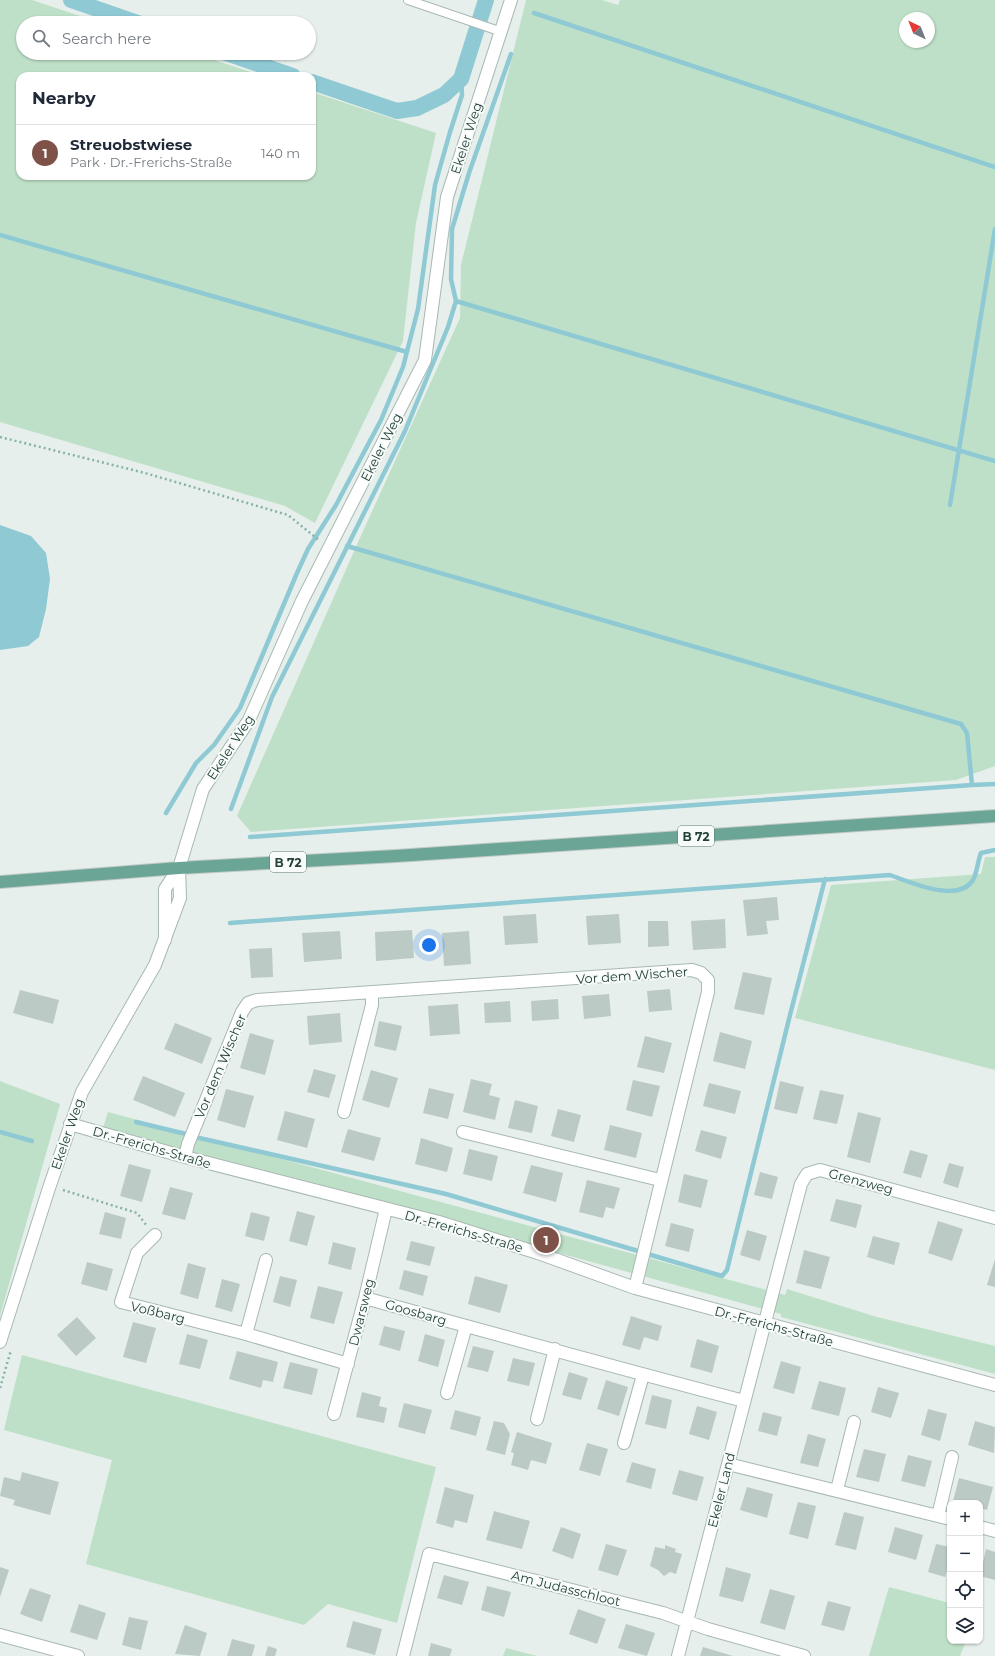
<!DOCTYPE html>
<html lang="en">
<head>
<meta charset="utf-8">
<style>
	:root { --surface:#fff; --page:#f2f2f3; --text:#1f2937; --muted:#747a83; --line:#e0e1e3; --accent:#7f5249 }
	body { margin:0; font-family:Montserrat,sans-serif; background:var(--page); color:var(--text) }
	.controls { position:absolute; right:12px; bottom:12px; display:grid; overflow:hidden; border-radius:8px; box-shadow:0 1px 3px #0004 }
	.controls button { width:36px; height:36px; display:grid; place-items:center; padding:0; border:0; border-bottom:1px solid var(--line); background:var(--surface); color:var(--text); font:20px sans-serif }
	.compass { position:absolute; left:899px; top:12px; width:36px; height:36px; border-radius:50%; background:var(--surface); box-shadow:0 1px 3px #0004; rotate:317deg }
	.you { position:absolute; left:429px; top:945px; width:14px; height:14px; margin:-10px; border:3px solid #fff; border-radius:50%; background:#1a73e8; box-shadow:0 0 0 6px #1a73e833 }
	.badge { display:grid; place-items:center; width:26px; height:26px; border-radius:50%; background:var(--accent); color:#fff; font-size:13px; font-weight:700 }
	.pin { position:absolute; translate:-50% -50%; border:2px solid #fff; box-shadow:0 1px 4px #0006 }
	.list { margin:0; padding:0; list-style:none }
	h2 { display:flex; justify-content:space-between; align-items:center; height:52px; margin:0; padding:0 16px; font-size:17px }
	h2 small { font-size:13px; font-weight:400; color:var(--muted) }
	.list li { display:grid; grid-template-columns:26px 1fr auto; gap:12px; align-items:center; box-sizing:border-box; height:56px; padding:0 16px; border-top:1px solid var(--line) }
	.list b { display:block; font-size:15px; white-space:nowrap }
	.list p { margin:0; font-size:13px; white-space:nowrap; color:var(--muted) }
	.list em { font-size:13px; font-style:normal; color:var(--muted) }
	.icon { flex:none; width:22px; height:22px; fill:none; stroke:currentColor; stroke-width:2; stroke-linecap:round; stroke-linejoin:round }
	.map { position:relative; flex:none; width:995px; height:1656px; overflow:hidden }
	.search { position:absolute; background:var(--surface); box-shadow:0 1px 3px #0004; left:16px; top:16px; width:300px; height:44px; display:flex; align-items:center; gap:10px; box-sizing:border-box; padding:0 14px; border-radius:22px; color:var(--muted); font-size:15px }
	.panel { position:absolute; background:var(--surface); box-shadow:0 1px 3px #0004; left:16px; top:72px; width:300px; height:108px; border-radius:12px }
	.map>svg:first-child { display:block }
	.green { fill:#bfe0c8; fill-rule:evenodd }
	.water { fill:#8ec9d4 }
	.lines { fill:none; stroke-linecap:round; stroke-linejoin:round }
	.stream { stroke:#8ec9d4; stroke-width:4.5 }
	.canal { stroke:#8ec9d4; stroke-width:16 }
	.building { fill:#bbcac4 }
	.lane-casing { stroke:#a8b8b2; stroke-width:10 }
	.street-casing { stroke:#a8b8b2; stroke-width:14 }
	.primary-casing { stroke:#c2cac8; stroke-width:14 }
	.path { stroke:#86b3a5; stroke-width:2.5; stroke-dasharray:2 3; stroke-linecap:butt }
	.lane { stroke:#fff; stroke-width:8 }
	.street { stroke:#fff; stroke-width:12 }
	.primary { stroke:#6aa596; stroke-width:12 }
	.labels { text-anchor:middle; dominant-baseline:central; stroke-width:4; stroke-linejoin:round; paint-order:stroke }
	.shield { fill:#f7fbf9; stroke:#637a73; stroke-width:1 }
	.shield-label { font-size:12px; font-weight:bold; fill:#24423a }
	.street-label { font-size:13px; fill:#24423a; stroke:#f7fbf9 }
</style>
</head>
<body>
<div class="map">
<svg width="995" height="1656" viewBox="0 0 995 1656">
	<rect width="100%" height="100%" fill="#e6efeb"/>
	<path class="green" d="M0 0H32L101 23H23V53H193L263 76H20V176H312V92L436 133 416 223 403 341 315 523 285 506 0 422Z
		M526 0H602L618 5 620 0H995V766L956 780 251 832 237 816 359 540 460 318 461 265ZM905 18H929V42H905Z
		M985 857H995V1070L795 1018 831 885 981 874Z
		M0 1081 60 1104 0 1316Z
		M108 1112 785 1295 787 1289 877 1317 995 1346V1374L781 1317V1314L103 1128Z
		M22 1355 436 1467 397 1623 328 1604 304 1625 86 1564 112 1460 4 1430Z
		M889 1587 950 1603V1641H966L960 1656H869Z
		M506 1648 537 1656H503Z"/>
	<path class="water" d="M0 525 31 536 46 553 50 579 46 609 39 637 28 646 0 650Z"/>
	<g class="lines">
		<path class="stream" d="M534 13 995 167
			M0 235 407 352
			M456 301 995 461
			M950 505 995 229
			M347 546 961 724 967 733 972 785 995 784
			M231 809 272 697 405 431 448 327 456 301 451 279 452 229 469 173 511 54
			M166 813 196 763 214 745 240 708 297 573 308 549 336 505 381 420 403 367 418 309 435 185 450 132 462 95 461 79
			M250 837 972 785
			M230 923 890 875C910 882 958 904 973 880 977 873 978 860 981 853L995 850
			M136 1122 186 1134
			M0 1132 32 1141
			M195 1137 446 1194 638 1251
			M651 1255 722 1276 727 1270 790 1015 825 879"/>
		<path class="canal" d="M71 0 138 23
			M226 53 293 76
			M312 82 397 111 417 108 444 95 461 79 486 0"/>
	</g>
	<path class="building" d="M777 897 779 920 766 921 768 934 747 936 743 900Z
		M536 914 538 943 505 945 503 916Z
		M619 914 621 943 588 945 586 916Z
		M725 919 726 948 693 950 691 921Z
		M648 921H668L669 946 648 947Z
		M412 930 414 958 376 961 375 932Z
		M340 931 342 959 304 962 302 933Z
		M469 931 471 964 444 966 442 933Z
		M272 948 273 977 251 978 249 949Z
		M743 972 772 978 764 1015 734 1009Z
		M670 989 672 1010 649 1012 647 991Z
		M20 990 59 1000 53 1024 13 1013Z
		M609 994 611 1016 584 1019 582 996Z
		M558 999 559 1019 532 1021 531 1001Z
		M510 1001 511 1022 485 1023 484 1003Z
		M458 1004 460 1034 430 1036 428 1006Z
		M340 1013 342 1042 309 1045 307 1016Z
		M379 1021 402 1026 396 1051 374 1046Z
		M175 1023 212 1038 202 1064 164 1049Z
		M720 1032 752 1041 745 1069 713 1061Z
		M250 1033 274 1040 265 1075 240 1068Z
		M645 1036 672 1043 664 1073 637 1067Z
		M314 1069 336 1075 329 1098 307 1092Z
		M371 1070 398 1078 389 1108 362 1100Z
		M143 1076 185 1093 175 1117 133 1100Z
		M471 1079 492 1084 489 1095 500 1098 495 1120 463 1112Z
		M633 1080 660 1086 652 1117 626 1110Z
		M780 1081 804 1087 797 1114 774 1109Z
		M709 1083 741 1091 735 1114 703 1106Z
		M429 1088 454 1094 448 1119 423 1113Z
		M226 1089 254 1096 245 1128 217 1120Z
		M820 1090 844 1095 837 1124 813 1119Z
		M515 1100 538 1106 532 1133 508 1128Z
		M558 1109 581 1115 574 1142 551 1136Z
		M285 1111 315 1119 307 1148 277 1140Z
		M858 1112 881 1118 870 1163 847 1157Z
		M610 1125 642 1133 636 1158 604 1150Z
		M348 1129 381 1138 374 1161 341 1152Z
		M701 1130 727 1137 721 1159 695 1151Z
		M421 1138 453 1148 447 1172 415 1164Z
		M469 1149 498 1156 492 1181 463 1174Z
		M910 1150 928 1155 921 1178 903 1173Z
		M949 1163 964 1167 958 1188 943 1183Z
		M129 1164 151 1170 142 1202 120 1196Z
		M531 1165 563 1173 556 1202 523 1193Z
		M760 1172 778 1177 772 1199 754 1195Z
		M684 1174 708 1180 701 1208 678 1202Z
		M587 1180 620 1188 614 1209 606 1207 603 1218 579 1212Z
		M170 1187 193 1193 185 1220 162 1214Z
		M836 1199 862 1205 856 1228 830 1221Z
		M297 1211 315 1216 307 1246 289 1241Z
		M105 1212 126 1218 121 1239 99 1234Z
		M251 1212 270 1217 264 1241 245 1236Z
		M938 1221 963 1229 952 1261 928 1253Z
		M671 1223 694 1229 689 1252 665 1246Z
		M747 1230 767 1236 760 1261 740 1255Z
		M873 1236 900 1243 894 1265 867 1257Z
		M411 1241 435 1247 430 1266 406 1260Z
		M333 1242 356 1248 351 1270 328 1264Z
		M804 1250 830 1257 821 1289 796 1283Z
		M995 1259V1287L987 1285Z
		M87 1262 113 1269 107 1291 81 1284Z
		M188 1263 206 1268 198 1299 180 1294Z
		M404 1270 428 1276 423 1296 399 1289Z
		M280 1276 297 1280 290 1307 273 1302Z
		M475 1276 508 1285 500 1313 468 1304Z
		M222 1279 240 1284 232 1312 215 1307Z
		M318 1286 343 1292 334 1324 310 1318Z
		M631 1316 662 1326 658 1341 644 1337 640 1350 622 1345Z
		M77 1317 96 1338 76 1356 57 1335Z
		M133 1322 156 1328 146 1363 123 1357Z
		M384 1326 405 1331 400 1351 379 1345Z
		M187 1334 208 1340 200 1369 179 1364Z
		M425 1334 445 1340 438 1367 418 1361Z
		M697 1339 719 1346 712 1373 690 1367Z
		M473 1346 494 1351 488 1372 467 1367Z
		M237 1351 278 1362 273 1382 263 1380 261 1388 229 1379Z
		M513 1358 535 1363 529 1386 507 1381Z
		M781 1361 801 1367 794 1394 773 1388Z
		M290 1362 318 1369 312 1395 283 1388Z
		M569 1372 588 1378 581 1400 562 1395Z
		M606 1380 628 1387 619 1416 597 1409Z
		M819 1381 846 1388 839 1416 811 1409Z
		M878 1387 899 1393 891 1418 871 1412Z
		M362 1392 381 1397 379 1406 387 1408 384 1423 356 1417Z
		M652 1395 672 1400 666 1429 645 1424Z
		M404 1403 432 1410 425 1434 398 1427Z
		M697 1406 717 1412 709 1440 689 1434Z
		M928 1409 947 1414 940 1441 921 1435Z
		M455 1410 481 1417 476 1436 450 1429Z
		M763 1412 782 1417 777 1436 758 1431Z
		M494 1421 504 1423 510 1434 505 1455 486 1450Z
		M975 1421 995 1427 994 1453 968 1445Z
		M517 1432 552 1443 546 1464 531 1460 528 1470 511 1465 514 1453 511 1452Z
		M808 1434 826 1439 818 1467 800 1463Z
		M587 1443 608 1449 600 1476 579 1470Z
		M864 1449 886 1454 879 1482 856 1477Z
		M908 1455 932 1461 925 1487 901 1481Z
		M632 1462 656 1469 651 1489 626 1482Z
		M679 1470 704 1477 697 1501 672 1494Z
		M22 1472 59 1482 50 1515 13 1505 15 1500 0 1496 4 1477 20 1481Z
		M959 1478 993 1487 987 1510 980 1508V1503H961L953 1501Z
		M445 1487 474 1495 467 1523 455 1520 453 1528 436 1523Z
		M747 1487 773 1494 767 1518 740 1510Z
		M798 1502 816 1506 808 1539 789 1534Z
		M494 1511 530 1521 522 1549 486 1540Z
		M844 1512 864 1517 856 1550 835 1545Z
		M561 1527 581 1534 573 1559 552 1551Z
		M895 1527 923 1535 916 1560 888 1552Z
		M606 1544 627 1550 618 1576 598 1570Z
		M936 1544 950 1547V1559L945 1577 928 1572Z
		M665 1545 676 1549 675 1552 682 1554 676 1574 670 1572 664 1576 658 1570 650 1566 655 1547 665 1549Z
		M986 1549 995 1552V1580L980 1576Z
		M0 1567 9 1570 0 1597Z
		M726 1567 751 1574 743 1602 719 1596Z
		M444 1575 469 1582 462 1605 437 1598Z
		M487 1586 511 1592 504 1617 481 1610Z
		M30 1588 51 1595 42 1622 20 1614Z
		M770 1589 795 1596 785 1630 760 1623Z
		M828 1601 851 1607 844 1631 821 1625Z
		M79 1604 106 1613 97 1640 70 1632Z
		M578 1609 606 1619 597 1644 569 1634Z
		M129 1617 148 1621 141 1650 122 1645Z
		M353 1621 382 1629 375 1655 346 1647Z
		M626 1624 655 1633 647 1656 618 1648Z
		M185 1625 207 1633 200 1656 175 1654Z
		M232 1639 255 1645 252 1656H227Z
		M431 1643 452 1649 450 1656H428Z
		M268 1646 277 1649 275 1656H265Z
		M703 1647 733 1656H700Z"/>
	<g class="lines">
		<g class="lane-casing">
			<path id="lane" d="M408 0 502 32"/>
		</g>
		<g class="street-casing">
			<path id="street" d="M165 940V889L179 868 203 789 249 720 302 601 425 360 447 197 511 0
				M344 1112 372 1005V993
				M70 1124 185 1157 439 1222 538 1253 635 1288 995 1385
				M463 1132 660 1180
				M185 1157 188 1144 242 1012 248 1003 257 1000 692 970 701 973 708 980V992L635 1288
				M155 1235 137 1253 121 1302 246 1334 348 1364
				M365 1298C491 1333 617 1368 744 1401
				M246 1334 266 1260
				M0 1342 49 1188 82 1092 155 965 180 898 179 868
				M447 1393 466 1326
				M334 1414 365 1298 386 1209
				M537 1419 555 1349
				M624 1443 643 1375
				M728 1464 950 1519
				M837 1490 854 1422
				M938 1516 952 1457
				M980 1527 995 1531
				M0 1635 78 1656
				M403 1656 429 1554 663 1613 708 1629 804 1656
				M678 1656 801 1184 807 1174 820 1170 995 1218"/>
		</g>
		<g class="primary-casing">
			<path id="primary" d="M0 882 179 868 396 856 995 816"/>
		</g>
		<path class="path" d="M0 437 145 473 288 515 320 541
			M63 1190 137 1213 147 1226
			M0 1388 11 1350"/>
		<use href="#lane" class="lane"/>
		<use href="#street" class="street"/>
		<use href="#primary" class="primary"/>
	</g>
	<g class="labels">
		<g class="shield">
			<rect x="678" y="826" width="36" height="20" rx="3"/>
			<rect x="270" y="852" width="36" height="20" rx="3"/>
		</g>
		<g class="shield-label">
			<text x="696" y="836">B 72</text>
			<text x="288" y="862">B 72</text>
		</g>
		<g class="street-label">
			<text transform="translate(466 138) rotate(-72)">Ekeler Weg</text>
			<text transform="translate(381 447) rotate(-63)">Ekeler Weg</text>
			<text transform="translate(230 747) rotate(-57)">Ekeler Weg</text>
			<text transform="translate(632 975) rotate(-4)">Vor dem Wischer</text>
			<text transform="translate(220 1066) rotate(-67)">Vor dem Wischer</text>
			<text transform="translate(67 1134) rotate(-71)">Ekeler Weg</text>
			<text transform="translate(152 1147) rotate(16)">Dr.-Frerichs-Straße</text>
			<text transform="translate(861 1181) rotate(15)">Grenzweg</text>
			<text transform="translate(464 1231) rotate(16)">Dr.-Frerichs-Straße</text>
			<text transform="translate(158 1312) rotate(14)">Voßbarg</text>
			<text transform="translate(361 1312) rotate(-76)">Dwarsweg</text>
			<text transform="translate(416 1312) rotate(16)">Goosbarg</text>
			<text transform="translate(774 1326) rotate(15)">Dr.-Frerichs-Straße</text>
			<text transform="translate(721 1490) rotate(-76)">Ekeler Land</text>
			<text transform="translate(566 1588) rotate(14)">Am Judasschloot</text>
		</g>
	</g>
</svg>
<div class="controls">
<button>+</button>
<button>−</button>
<button><svg class="icon" aria-label="locate" viewBox="0 0 24 24"><circle cx="12" cy="12" r="6"/><path d="M12 2v4M12 18v4M2 12h4M18 12h4"/></svg></button>
<button><svg class="icon" aria-label="layers" viewBox="0 0 24 24"><path d="M12 4l9 5-9 5-9-5zM3 14l9 5 9-5"/></svg></button>
</div>
<svg class="compass" viewBox="-18 -18 36 36"><path d="M0-13l5 13h-10z" fill="#e53935"/><path d="M0 13l5-13h-10z" fill="#747a83"/></svg>
<div class="you"></div>
<div class="pin badge" style="left:546px;top:1240px">1</div>
<div class="search"><svg class="icon" aria-label="search" viewBox="0 0 24 24"><circle cx="10" cy="10" r="6"/><path d="M15 15l6 6"/></svg>Search here</div>
<section class="panel">
<h2>Nearby<small></small></h2>
<ul class="list">
<li><span class="badge">1</span><div><b>Streuobstwiese</b><p>Park · Dr.-Frerichs-Straße</p></div><em>140 m</em></li>
</ul>
</section>
</div>
</body>
</html>
